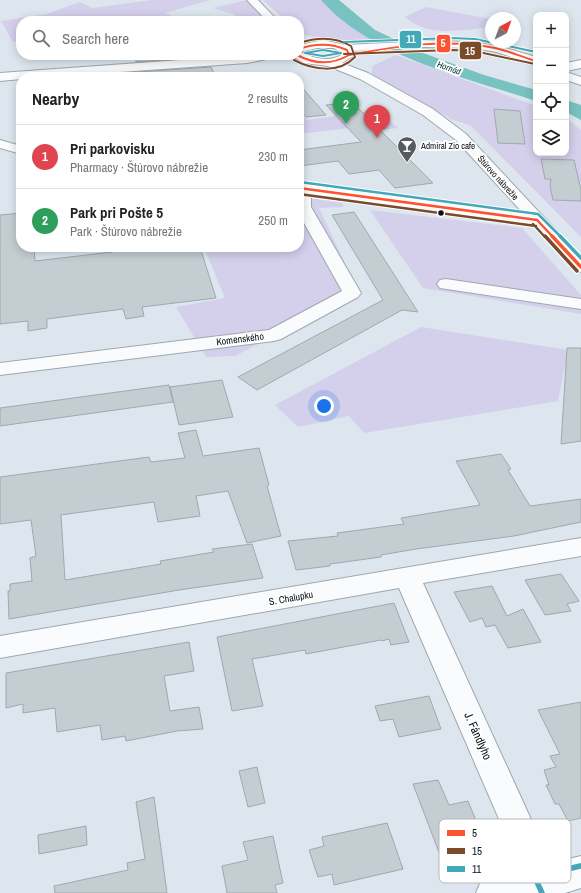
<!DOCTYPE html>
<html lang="en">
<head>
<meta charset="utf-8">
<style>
	:root { --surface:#fff; --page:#f2f2f2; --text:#222; --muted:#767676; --line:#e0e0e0; --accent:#db2777 }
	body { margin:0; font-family:"Archivo Narrow",sans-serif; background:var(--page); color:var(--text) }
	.controls { position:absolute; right:12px; top:12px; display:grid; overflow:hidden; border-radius:8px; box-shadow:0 2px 10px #0003 }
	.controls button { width:36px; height:36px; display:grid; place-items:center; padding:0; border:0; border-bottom:1px solid var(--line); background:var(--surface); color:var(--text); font:20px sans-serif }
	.compass { position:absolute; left:485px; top:12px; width:36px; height:36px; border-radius:50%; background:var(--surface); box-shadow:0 2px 10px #0003; rotate:41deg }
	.you { position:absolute; left:324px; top:406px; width:14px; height:14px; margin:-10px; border:3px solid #fff; border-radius:50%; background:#1a73e8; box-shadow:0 0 0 6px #1a73e833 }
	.badge { display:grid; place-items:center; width:26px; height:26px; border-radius:50%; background:var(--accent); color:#fff; font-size:13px; font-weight:700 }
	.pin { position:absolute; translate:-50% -33px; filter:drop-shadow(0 1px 2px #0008) }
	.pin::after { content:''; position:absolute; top:21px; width:14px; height:12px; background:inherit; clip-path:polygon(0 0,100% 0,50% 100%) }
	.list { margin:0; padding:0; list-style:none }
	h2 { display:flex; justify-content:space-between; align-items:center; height:52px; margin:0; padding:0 16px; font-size:17px }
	h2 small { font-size:13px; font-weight:400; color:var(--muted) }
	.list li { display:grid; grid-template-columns:26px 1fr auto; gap:12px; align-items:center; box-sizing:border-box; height:64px; padding:0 16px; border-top:1px solid var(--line) }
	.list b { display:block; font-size:15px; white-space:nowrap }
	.list p { margin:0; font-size:13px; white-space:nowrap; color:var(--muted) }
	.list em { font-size:13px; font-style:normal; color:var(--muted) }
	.icon { flex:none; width:22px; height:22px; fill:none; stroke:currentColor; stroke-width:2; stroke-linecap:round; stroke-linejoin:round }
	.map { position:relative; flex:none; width:581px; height:893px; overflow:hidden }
	.search { position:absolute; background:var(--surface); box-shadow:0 2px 10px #0003; left:16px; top:16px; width:288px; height:44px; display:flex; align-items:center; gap:10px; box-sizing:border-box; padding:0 14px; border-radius:16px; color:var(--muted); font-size:15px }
	.panel { position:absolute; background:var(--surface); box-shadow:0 2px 10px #0003; left:16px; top:72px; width:288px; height:180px; border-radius:16px }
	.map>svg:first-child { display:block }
	.green { fill:#d4cfeb }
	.water { fill:#78c2c1 }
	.building { fill:#c4cdd2; stroke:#a0a8ae }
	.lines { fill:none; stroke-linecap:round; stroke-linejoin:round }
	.street-casing { stroke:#9fa7ad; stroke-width:2 }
	.street { fill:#fafbfc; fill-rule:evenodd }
	.bus-1-far2-casing { stroke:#fff; stroke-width:3.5 }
	.bus-1-far1-casing { stroke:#fff; stroke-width:4.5 }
	.bus-1-casing { stroke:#fff; stroke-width:6 }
	.bus-2-far2-casing { stroke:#fff; stroke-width:3.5 }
	.bus-2-far1-casing { stroke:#fff; stroke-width:4.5 }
	.bus-2-casing { stroke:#fff; stroke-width:6 }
	.bus-3-far3-casing { stroke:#fff; stroke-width:3.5 }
	.bus-3-far2-casing { stroke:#fff; stroke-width:4.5 }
	.bus-3-far1-casing { stroke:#fff; stroke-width:6 }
	.bus-3-casing { stroke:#fff; stroke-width:8 }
	.bus-1-far2 { stroke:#fc5432; stroke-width:2 }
	.bus-1-far1 { stroke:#fc5432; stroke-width:2.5 }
	.bus-1 { stroke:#fc5432; stroke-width:3.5 }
	.bus-2-far2 { stroke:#7a4b2a; stroke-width:2 }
	.bus-2-far1 { stroke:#7a4b2a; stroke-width:2.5 }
	.bus-2 { stroke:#7a4b2a; stroke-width:3.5 }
	.bus-3-far3 { stroke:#43a8b8; stroke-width:2 }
	.bus-3-far2 { stroke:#43a8b8; stroke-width:2.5 }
	.bus-3-far1 { stroke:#43a8b8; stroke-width:3.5 }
	.bus-3 { stroke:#43a8b8; stroke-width:5.5 }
	.bus-dot { fill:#0a1015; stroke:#fff; stroke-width:1.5 }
	.labels { text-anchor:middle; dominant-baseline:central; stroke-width:4; stroke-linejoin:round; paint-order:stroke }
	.far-water-label { font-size:9px; font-style:italic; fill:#003331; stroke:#fff }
	.far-poi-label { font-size:9px; fill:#0a1015; stroke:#fff; text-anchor:start }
	.far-street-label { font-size:9px; fill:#0a1015; stroke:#fff }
	.street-label { font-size:10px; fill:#0a1015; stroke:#fff }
	.near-street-label { font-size:12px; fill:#0a1015; stroke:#fff }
	.key { fill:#fff; stroke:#b6b7b9; stroke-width:1 }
	.key-label { font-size:11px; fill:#0a1015 }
	.line-badge { stroke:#fff; stroke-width:1.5 }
	.badge-label { font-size:11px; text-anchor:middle; font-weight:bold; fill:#fff }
</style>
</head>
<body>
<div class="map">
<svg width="581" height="893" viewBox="0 0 581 893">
	<rect width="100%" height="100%" fill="#dde6ee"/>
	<path class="green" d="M151 0H210L165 13 185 21H21V41L13 42 1 21 47 14 80 2 93 8Z
		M247 0 270 21H217L236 15 213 8Z
		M263 0H321L342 21 378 43 348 46 299 33V21H286Z
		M426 7 491 19V27C462 30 428 38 405 17Z
		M396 55 536 106V153H566V118L581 130V237L470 125 453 120 372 74V66Z
		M377 110 398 128 353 133 349 128 299 134V112L307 120Z
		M299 197 343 203V207L319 208 358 291 235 356 206 357 176 307 225 298 204 247H299Z
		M370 210 522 228 581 295V314L423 288Z
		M421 327 568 350 558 401 364 433 349 416 298 427 275 405Z"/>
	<path class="water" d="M321 0H339L375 30 423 53 484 75 536 90V101C470 79 399 64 343 21 335 15 328 7 321 0Z
		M566 100 581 105V120L566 112Z"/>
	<path class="building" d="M136 55H204L205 57 136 62Z
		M211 67 216 77H137V72Z
		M299 84 326 115 306 117 299 109Z
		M352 102 433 183 395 188 379 170 349 174 338 161 299 166V150L361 142 326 105Z
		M494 109 520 111 525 144 498 143Z
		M541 159 574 160 581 190V201L553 200 550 186 551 179H545Z
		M354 212 418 312 402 310 257 390 238 377 383 300 332 215Z
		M21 213V247H34L35 261 112 252 111 247H128L129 250 160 247H200L216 298 142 307 144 316 126 319 123 309 47 319V328L28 331V321L0 324V215Z
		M567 348H581V441L561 444Z
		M222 380 233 417 179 425 170 387Z
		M169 385 173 402 0 426V408Z
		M196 430 203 456 259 448 269 485 267 486 281 536 247 543 228 491 196 496 200 516 158 522 154 502 61 515 65 580 161 564 160 561 214 552 212 549 252 544 263 578 179 590 9 619 8 591H10V584L32 581 30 558 36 556 31 520 0 524V477L149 457 151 462 185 458 178 433Z
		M501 454 511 469 508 470 530 506 581 499V522L514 536 416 549 381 555V557L330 564V566L296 570 288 541 338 536 337 533 404 524 401 518 480 505 456 461Z
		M561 574 579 601 567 604 571 611 545 615 525 580Z
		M492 586 507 616 523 609 541 642 508 648 495 625 486 627 482 618 470 622 454 592Z
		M394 603 409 642 391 645 389 639 382 641 381 640 306 654 305 650 252 659 263 706 232 711 217 637Z
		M189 642 194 671 164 676 170 711 199 707 203 729 177 731 126 741 125 736 102 740 100 725 57 732 55 708 23 713V704L6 708V673Z
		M429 696 441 729 399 737 393 719 380 721 375 706Z
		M581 702V818L568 821 559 804H555L546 785H549L544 770 556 767 550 756 560 754 538 710Z
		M257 767 265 803 248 807 239 771Z
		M438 780 449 805 468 801 488 850 466 855 463 849 440 855 413 784Z
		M154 797 167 893H55L54 886 128 870 127 863 145 859 136 802Z
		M387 823 403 869 334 885 332 874 318 877 309 850 324 846 322 837Z
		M86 826 87 845 39 854 38 835Z
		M273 836 283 883 275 885 277 893H227L222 866 248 860 243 842Z"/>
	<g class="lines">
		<g class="street-casing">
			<path id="street" d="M247 0H258L278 21H267Z
				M323 40 345 45 425 41 474 42 502 47 536 57V65L496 52 474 48 425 47 353 51 355 55 342 63 368 73 433 109 466 134 581 257V272L575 271 533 224 311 194V207L361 293 358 297 281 339 274 341 0 375V363L269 330 342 291 299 214V183L523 213 456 140 423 115 360 79 328 66 304 63 291 55H299V45ZM317 48H334L343 54C330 63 313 58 300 52Z
				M250 55H278L272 58 247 63 50 77H21V79L0 81V73Z
				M581 60V68L566 71V63Z
				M566 72 581 77V85L566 80Z
				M0 140 21 146V154L0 148Z
				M446 279 581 299V309L440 288 437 284 440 280Z
				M581 538V556L423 583 551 863 581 856V888L565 893H476L481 881 521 870 399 588 0 658V636Z"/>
		</g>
		<use href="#street" class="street"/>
		<g class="bus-1-far2-casing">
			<path id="bus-1-far2" d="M297 55C314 64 332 65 349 55L347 50C331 43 316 43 299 49
				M349 55C397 46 446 38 495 48 509 51 522 57 536 61"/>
		</g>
		<g class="bus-1-far1-casing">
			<path id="bus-1-far1" d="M299 188 537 220
				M537 220 553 237"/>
		</g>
		<g class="bus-1-casing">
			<path id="bus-1" d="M552 236 581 267"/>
		</g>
		<g class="bus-2-far2-casing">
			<path id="bus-2-far2" d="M344 54 452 50 474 51 535 64
				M294 60C313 70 339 74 355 57L351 46C334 36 317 37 299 43"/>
		</g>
		<g class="bus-2-far1-casing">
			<path id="bus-2-far1" d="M299 194 536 226
				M533 224 545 237"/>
		</g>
		<g class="bus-2-casing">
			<path id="bus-2" d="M545 236 577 271"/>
		</g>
		<g class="bus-3-far3-casing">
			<path id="bus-3-far3" d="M344 42 452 38 475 39 536 52
				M323 50 341 53 323 56 305 53Z"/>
		</g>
		<g class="bus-3-far2-casing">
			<path id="bus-3-far2" d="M300 182 538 214 561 237"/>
		</g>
		<g class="bus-3-far1-casing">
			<path id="bus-3-far1" d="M560 236 581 258"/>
		</g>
		<g class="bus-3-casing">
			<path id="bus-3" d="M542 893 537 882 540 876 580 866"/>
		</g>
		<use href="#bus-1-far2" class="bus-1-far2"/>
		<use href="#bus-1-far1" class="bus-1-far1"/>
		<use href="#bus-1" class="bus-1"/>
		<use href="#bus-2-far2" class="bus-2-far2"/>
		<use href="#bus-2-far1" class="bus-2-far1"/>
		<use href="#bus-2" class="bus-2"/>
		<use href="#bus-3-far3" class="bus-3-far3"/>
		<use href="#bus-3-far2" class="bus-3-far2"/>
		<use href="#bus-3-far1" class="bus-3-far1"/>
		<use href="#bus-3" class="bus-3"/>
	</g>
	<defs>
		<g id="bar-pin" transform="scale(1)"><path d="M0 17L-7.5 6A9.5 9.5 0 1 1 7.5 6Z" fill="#545b61" stroke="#fff"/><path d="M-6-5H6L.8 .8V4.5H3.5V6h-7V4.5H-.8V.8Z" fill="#fff"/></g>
	</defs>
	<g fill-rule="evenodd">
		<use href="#bar-pin" x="407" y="146"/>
	</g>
	<circle class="bus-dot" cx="441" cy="213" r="3.5"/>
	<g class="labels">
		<g class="far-water-label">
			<text transform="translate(449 68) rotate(20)">Hornád</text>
		</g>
		<g class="far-poi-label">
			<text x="421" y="146">Admiral Zio cafe</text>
		</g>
		<g class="far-street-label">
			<text transform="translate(498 178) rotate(48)">Štúrovo nábrežie</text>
		</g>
		<g class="street-label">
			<text transform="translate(240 339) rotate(-7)">Komenského</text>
			<text transform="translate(291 598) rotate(-10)">S. Chalupku</text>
		</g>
		<g class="near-street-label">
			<text transform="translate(478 736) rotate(66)">J. Fándlyho</text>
		</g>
	</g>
	<rect x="439" y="819" width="132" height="64" rx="6" class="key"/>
	<rect x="447" y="830" width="18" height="6" fill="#fc5432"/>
	<rect x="447" y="848" width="18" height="6" fill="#7a4b2a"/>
	<rect x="447" y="866" width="18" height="6" fill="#43a8b8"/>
	<g class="key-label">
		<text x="472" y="837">5</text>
		<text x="472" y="855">15</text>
		<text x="472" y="873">11</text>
	</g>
	<g class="line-badge">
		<rect x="399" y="30" width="23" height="19" rx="4" fill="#43a8b8"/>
		<rect x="436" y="34" width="15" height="19" rx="4" fill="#fc5432"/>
		<rect x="459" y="41" width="23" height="19" rx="4" fill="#7a4b2a"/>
	</g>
	<g class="badge-label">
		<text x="411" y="43">11</text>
		<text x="443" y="47">5</text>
		<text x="470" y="55">15</text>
	</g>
</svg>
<div class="controls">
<button>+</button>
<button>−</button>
<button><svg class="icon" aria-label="locate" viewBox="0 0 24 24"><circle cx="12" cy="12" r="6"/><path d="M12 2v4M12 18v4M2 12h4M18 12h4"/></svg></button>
<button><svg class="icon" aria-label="layers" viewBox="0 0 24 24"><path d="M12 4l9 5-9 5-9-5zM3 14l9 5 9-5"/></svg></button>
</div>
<svg class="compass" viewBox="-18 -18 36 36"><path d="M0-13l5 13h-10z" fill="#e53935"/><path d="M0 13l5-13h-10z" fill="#767676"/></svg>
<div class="you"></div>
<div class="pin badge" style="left:377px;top:138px;background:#e0444e">1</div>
<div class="pin badge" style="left:346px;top:124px;background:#2e9e5b">2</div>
<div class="search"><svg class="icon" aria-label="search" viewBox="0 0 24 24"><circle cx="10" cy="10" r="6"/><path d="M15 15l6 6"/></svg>Search here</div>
<section class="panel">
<h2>Nearby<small>2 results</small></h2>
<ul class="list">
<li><span class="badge" style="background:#e0444e">1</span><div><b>Pri parkovisku</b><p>Pharmacy · Štúrovo nábrežie</p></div><em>230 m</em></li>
<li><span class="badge" style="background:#2e9e5b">2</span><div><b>Park pri Pošte 5</b><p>Park · Štúrovo nábrežie</p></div><em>250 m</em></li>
</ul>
</section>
</div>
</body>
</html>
